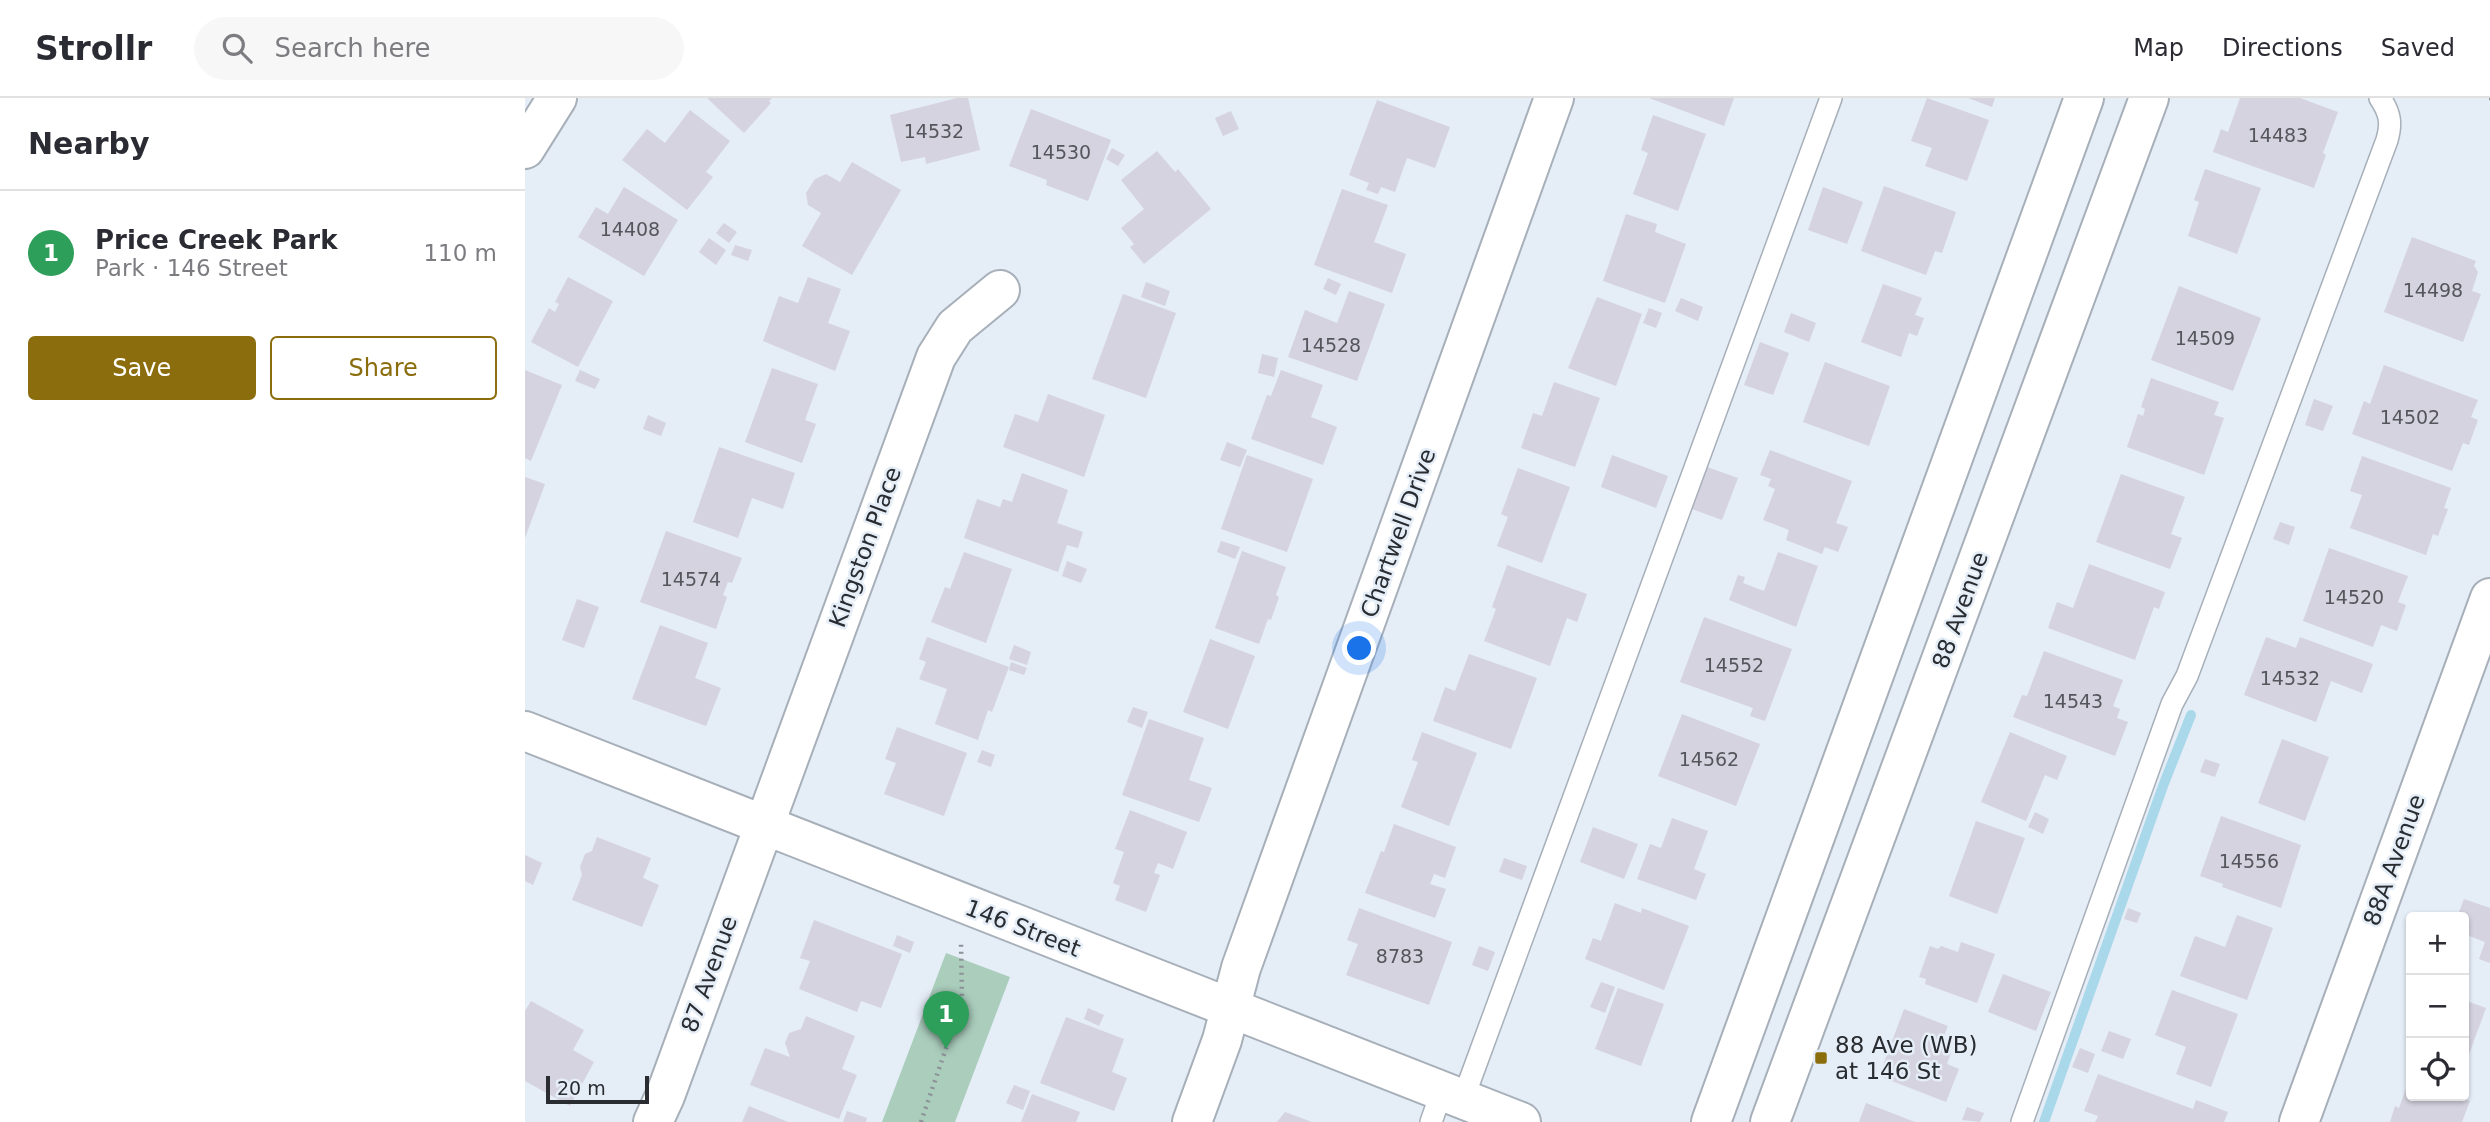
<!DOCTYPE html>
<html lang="en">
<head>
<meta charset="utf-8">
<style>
	:root { --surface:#fff; --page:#f7f7f7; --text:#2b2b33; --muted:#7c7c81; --line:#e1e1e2; --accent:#8b6d0d }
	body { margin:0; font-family:"DejaVu Sans",sans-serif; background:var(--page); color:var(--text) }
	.controls { position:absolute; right:21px; bottom:21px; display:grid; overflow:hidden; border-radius:7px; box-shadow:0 2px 5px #0004 }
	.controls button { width:63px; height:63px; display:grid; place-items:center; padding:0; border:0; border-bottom:2px solid var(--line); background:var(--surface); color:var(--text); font:35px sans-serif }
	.scale { position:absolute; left:21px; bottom:18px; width:103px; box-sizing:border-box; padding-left:7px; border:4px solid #292c30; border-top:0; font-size:19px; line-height:24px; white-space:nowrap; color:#292c30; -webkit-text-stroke:5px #e5edf7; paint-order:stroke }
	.you { position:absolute; left:835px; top:551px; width:24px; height:24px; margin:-18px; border:5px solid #fff; border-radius:50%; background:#1a73e8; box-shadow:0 0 0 10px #1a73e833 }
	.badge { display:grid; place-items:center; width:46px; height:46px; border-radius:50%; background:var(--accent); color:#fff; font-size:23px; font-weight:700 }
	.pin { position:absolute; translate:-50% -58px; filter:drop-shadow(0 2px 4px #0008) }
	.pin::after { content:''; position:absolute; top:37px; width:24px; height:21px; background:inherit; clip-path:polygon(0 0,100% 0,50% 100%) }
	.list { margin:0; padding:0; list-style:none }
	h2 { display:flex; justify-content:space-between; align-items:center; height:91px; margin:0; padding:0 28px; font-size:30px }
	h2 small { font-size:23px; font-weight:400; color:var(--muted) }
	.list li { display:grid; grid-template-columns:46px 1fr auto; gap:21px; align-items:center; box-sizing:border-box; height:126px; padding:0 28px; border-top:2px solid var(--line) }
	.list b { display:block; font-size:26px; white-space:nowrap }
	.list p { margin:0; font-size:23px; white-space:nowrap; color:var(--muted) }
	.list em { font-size:23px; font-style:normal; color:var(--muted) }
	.actions { display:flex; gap:14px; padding:21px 28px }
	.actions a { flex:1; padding:16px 0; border:2px solid var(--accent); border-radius:7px; text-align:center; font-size:24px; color:var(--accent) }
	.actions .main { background:var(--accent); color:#fff }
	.icon { flex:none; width:38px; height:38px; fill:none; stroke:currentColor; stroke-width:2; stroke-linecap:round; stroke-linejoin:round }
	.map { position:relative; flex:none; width:1965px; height:1024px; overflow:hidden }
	header { display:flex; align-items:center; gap:42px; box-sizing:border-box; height:98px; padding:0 35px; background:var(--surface); border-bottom:2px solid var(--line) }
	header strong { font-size:33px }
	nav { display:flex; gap:38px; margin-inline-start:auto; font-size:24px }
	.search { width:490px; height:63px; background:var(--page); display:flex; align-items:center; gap:18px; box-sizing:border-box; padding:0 24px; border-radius:38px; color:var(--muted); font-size:26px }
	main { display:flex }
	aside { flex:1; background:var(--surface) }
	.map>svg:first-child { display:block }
	.green { fill:#aacdbc }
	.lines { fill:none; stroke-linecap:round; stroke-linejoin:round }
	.stream { stroke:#a9d8ea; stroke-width:10 }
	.building { fill:#d5d3df }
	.service-casing { stroke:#a7afb9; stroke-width:24 }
	.minor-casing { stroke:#a7afb9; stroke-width:42 }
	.secondary-casing { stroke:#a7afb9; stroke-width:42 }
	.path { stroke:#8d9299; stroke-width:4.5; stroke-dasharray:2 5; stroke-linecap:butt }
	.service { stroke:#fff; stroke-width:21 }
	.minor { stroke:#fff; stroke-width:38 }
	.secondary { stroke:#fff; stroke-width:38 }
	.poi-dot { fill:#8b6d0d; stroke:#e5edf7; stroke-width:2.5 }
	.labels { text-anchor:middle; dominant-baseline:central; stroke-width:5; stroke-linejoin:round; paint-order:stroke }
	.number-label { font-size:19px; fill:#54565c }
	.street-label { font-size:23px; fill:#292c30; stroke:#e5edf7 }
	.poi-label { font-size:23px; fill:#292c30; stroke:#e5edf7; text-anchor:start }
</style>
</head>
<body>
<header>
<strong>Strollr</strong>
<div class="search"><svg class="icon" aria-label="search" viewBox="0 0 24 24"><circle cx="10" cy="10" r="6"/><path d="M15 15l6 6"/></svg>Search here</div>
<nav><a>Map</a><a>Directions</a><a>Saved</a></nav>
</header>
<main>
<aside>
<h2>Nearby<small></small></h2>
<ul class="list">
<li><span class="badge" style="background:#2e9e5b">1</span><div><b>Price Creek Park</b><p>Park · 146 Street</p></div><em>110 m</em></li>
</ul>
<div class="actions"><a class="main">Save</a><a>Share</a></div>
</aside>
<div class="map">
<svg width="1965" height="1024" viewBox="0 0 1965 1024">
	<rect width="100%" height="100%" fill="#e5edf7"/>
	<path class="green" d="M421 855 485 879 430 1024H357Z"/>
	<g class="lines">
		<path class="stream" d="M1519 1024 1638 688 1666 617"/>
	</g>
	<path class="building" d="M182 0H247L244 3 246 5 219 35Z
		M432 0H443L455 52 401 66 400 59 376 64 365 17Z
		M1124 0H1209L1199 28Z
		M1402 0 1464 22 1442 83 1400 68 1407 50 1386 43Z
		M1443 0H1470L1467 9Z
		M1715 0H1775L1813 14 1798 55 1801 57 1789 90 1688 54 1696 31 1703 34Z
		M852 2 925 29 910 70 882 60 870 94 856 89 853 96 841 92 844 85 824 77Z
		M506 11 586 42 563 103 521 87 522 82 484 68Z
		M165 12 205 43 181 74 188 79 162 112 97 62 122 31 140 45Z
		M706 13 714 31 698 38 690 20Z
		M1128 17 1181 36 1153 113 1108 96 1123 55 1116 52Z
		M587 50 600 57 593 68 581 61Z
		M632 53 650 74 653 71 686 111 619 166 605 149 609 146 596 130 619 111 596 82Z
		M327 64 376 92 327 177 277 148 296 115 283 107 281 95 290 81 301 76 315 84Z
		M1680 71 1736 90 1712 156 1663 138 1674 104 1669 102Z
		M1359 88 1431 114 1417 155 1410 153 1401 177 1336 153Z
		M99 89 153 122 119 178 53 139 71 109 83 116Z
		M1298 89 1338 104 1322 146 1283 132Z
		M817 91 863 107 849 144 881 156 867 195 789 167Z
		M1101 116 1132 126 1130 134 1161 146 1140 205 1078 183Z
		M199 125 212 134 204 145 191 135Z
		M1887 139 1951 163 1949 168 1953 174 1947 193 1956 196 1938 244 1859 214Z
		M184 140 201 152 191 167 174 154Z
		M210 147 227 152 223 163 206 157Z
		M43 179 88 203 53 269 6 244 24 210 30 214 34 206 30 204Z
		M283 179 316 191 303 225 325 233 310 273 238 243 254 198 273 205Z
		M803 180 816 186 811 197 798 191Z
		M621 184 645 193 640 208 616 199Z
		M1358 186 1397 200 1390 217 1399 220 1392 238 1384 235 1376 259 1336 244Z
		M1654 188 1736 220 1708 293 1626 262Z
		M824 193 860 206 832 283 763 259 780 212 812 225Z
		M598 196 651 215 621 300 567 281Z
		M1072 199 1117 216 1091 288 1043 270Z
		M1156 200 1178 209 1173 223 1150 213Z
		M1124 210 1137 215 1131 230 1118 225Z
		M1266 215 1291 225 1284 244 1259 234Z
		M1235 244 1264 255 1248 297 1219 287Z
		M737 256 753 260 749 279 733 275Z
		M1300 264 1365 288 1344 348 1278 324Z
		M1859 267 1953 302 1946 319 1953 322 1944 347 1938 345 1927 373 1827 336 1839 303 1845 306Z
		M247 270 293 286 280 322 291 326 277 365 220 344Z
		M0 272 37 287 6 363 0 360Z
		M55 272 75 281 70 291 50 283Z
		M756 272 798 287 786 319 812 329 798 367 726 341 742 297 746 298Z
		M1626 280 1694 304 1689 317 1699 320 1679 377 1602 349 1613 316 1618 318 1620 311 1616 309Z
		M1029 284 1075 300 1050 369 996 350 1008 315 1017 318Z
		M523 296 580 317 559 379 478 349 490 316 513 324Z
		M1789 301 1808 308 1798 333 1780 327Z
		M123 317 141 325 136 338 118 331Z
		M702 344 722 352 715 369 695 362Z
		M194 349 270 375 258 411 227 400 213 440 168 424Z
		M1245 352 1327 383 1311 425 1323 429 1313 454 1300 449 1297 456 1261 442 1264 432 1238 422 1250 391 1243 388 1246 381 1235 377Z
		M722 357 788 381 762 454 696 431Z
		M1087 357 1143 378 1131 410 1076 389Z
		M1837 358 1926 390 1919 410 1923 411 1913 438 1908 436 1901 457 1825 430 1837 397 1825 393Z
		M1182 369 1213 380 1197 422 1167 411Z
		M993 370 1045 389 1017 465 972 448 983 419 976 416Z
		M497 375 543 392 532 425 558 434 553 450 542 447 533 474 439 440 452 401 475 409 478 401 487 404Z
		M1596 376 1660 399 1646 436 1657 440 1645 471 1571 444Z
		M0 379 20 386 0 440Z
		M1755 424 1770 429 1764 447 1748 441Z
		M141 433 217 460 207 485 203 484 198 497 202 499 191 531 115 504Z
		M696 443 715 449 710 461 692 454Z
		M1804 450 1883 478 1873 504 1881 507 1872 533 1856 527 1848 549 1778 523Z
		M717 453 761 469 751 497 754 499 746 522 743 521 734 546 690 530Z
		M439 454 487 471 461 545 406 524 420 489 425 491Z
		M1253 454 1293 468 1271 529 1204 502 1213 477 1220 479 1218 485 1239 493Z
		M542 463 562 471 556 485 537 478Z
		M1564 466 1640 494 1634 511 1629 509 1610 562 1523 530 1532 504 1548 510Z
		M982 467 1062 496 1052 524 1042 520 1025 568 959 543 971 511 967 509Z
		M52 501 74 509 59 550 37 542Z
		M1179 519 1267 551 1240 623 1225 618 1228 610 1155 584Z
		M135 527 183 545 170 580 196 590 181 628 107 601Z
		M402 539 484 569 467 614 463 612 453 642 410 626 422 591 394 581 401 564 394 561Z
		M1741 539 1771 550 1775 539 1848 566 1837 595 1806 583 1791 624 1719 597Z
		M685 541 730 558 703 631 658 614Z
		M489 547 506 554 502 567 484 561Z
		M1519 553 1598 582 1588 608 1595 611 1592 620 1603 624 1590 658 1488 619 1497 597 1502 598Z
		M944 556 1012 580 986 651 908 623 920 589 930 593Z
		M486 564 502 570 499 577 484 572Z
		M608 609 623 614 617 630 602 624Z
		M1157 616 1235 646 1211 708 1133 678Z
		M624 621 679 640 664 682 687 690 674 724 597 697Z
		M372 629 442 655 419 718 359 696 371 665 360 661Z
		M897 634 952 655 924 728 876 709 893 664 887 662Z
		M1485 634 1542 658 1532 682 1520 677 1501 723 1456 704Z
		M1757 641 1804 659 1780 723 1733 705Z
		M457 652 470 657 466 669 452 664Z
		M1680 661 1695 666 1690 679 1675 674Z
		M605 712 662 734 648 771 633 765 629 775 635 777 621 814 590 802 595 788 588 785 599 754 590 751Z
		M1510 714 1524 721 1518 736 1503 729Z
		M1696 718 1776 747 1756 810 1697 789 1698 786 1675 778Z
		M1147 720 1183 733 1169 771 1181 776 1171 802 1112 781 1125 746 1136 750Z
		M1451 723 1500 740 1472 816 1424 798Z
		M869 726 931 749 920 780 909 776 905 786 921 791 910 820 840 795 856 753 859 754Z
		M1068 729 1113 746 1099 781 1055 764Z
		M72 739 126 760 118 780 134 787 117 829 47 802 57 777 55 769 60 756 67 753Z
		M0 757 17 765 8 787 0 783Z
		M979 760 1002 768 997 782 974 774Z
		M1939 801 1965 810V865L1954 861 1960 844 1939 836V819H1932Z
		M1090 805 1116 815 1117 810 1164 828 1139 892 1060 861 1068 840 1076 843Z
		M834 810 927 844 904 907 821 877 833 846 822 842Z
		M1603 810 1616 815 1612 825 1599 821Z
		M1712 817 1748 830 1722 902 1655 878 1670 838 1700 849Z
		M289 822 377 856 356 910 336 903 332 914 274 891 285 863 275 860Z
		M372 837 389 844 385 855 368 848Z
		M1436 844 1470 856 1452 905 1400 886 1401 881 1394 879 1405 848 1413 851 1416 848 1433 854Z
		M954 848 970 854 963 873 947 867Z
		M1478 876 1526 894 1511 933 1463 914Z
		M1076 884 1090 889 1080 915 1065 909Z
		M1093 890 1139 906 1116 968 1070 951Z
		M1647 892 1713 916 1686 989 1651 976 1661 949 1630 937Z
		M1939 902 1961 910 1939 970Z
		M6 903 59 932 48 952 69 964 45 1008 0 983V913Z
		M563 910 579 917 574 928 559 921Z
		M1379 911 1423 928 1414 950 1426 955 1422 966 1434 971 1421 1004 1354 978Z
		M281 918 330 938 317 971 332 977 314 1021 225 987 240 950 265 959 260 945 264 935 276 931Z
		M541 919 599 941 587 974 602 980 589 1013 515 985Z
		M1584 933 1606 941 1598 961 1576 953Z
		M1555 950 1570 956 1563 975 1547 969Z
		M1573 976 1668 1011 1671 1002 1703 1014 1699 1024H1570L1573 1018 1559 1013Z
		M1886 977V998H1930L1945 1003 1937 1024H1865L1870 1008 1874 1010Z
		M489 987 505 993 498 1012 481 1005Z
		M507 996 555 1014 551 1024H496Z
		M1341 1005 1390 1024H1334Z
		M224 1008 263 1024H217Z
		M1442 1009 1459 1015 1455 1024 1437 1022Z
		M322 1013 342 1020 341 1024H318Z
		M760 1014 787 1024H752Z"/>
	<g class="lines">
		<g class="service-casing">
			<path id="service" d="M938 1001 1306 0
				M906 1024 917 993
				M1497 1024 1647 606 1662 578 1862 42C1867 25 1865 15 1855 0"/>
		</g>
		<g class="minor-casing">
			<path id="minor" d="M0 51 32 0
				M0 633 996 1024
				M128 1024 140 998 411 259 430 229 475 192
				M667 1024 697 942 716 870 1029 0
				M1774 1024 1965 500"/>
		</g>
		<g class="secondary-casing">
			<path id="secondary" d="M1186 1024 1559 0
				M1245 1024 1624 0"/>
		</g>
		<path class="path" d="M1964 0H1965
			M396 1024 437 903 436 843"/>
		<use href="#service" class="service"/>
		<use href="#minor" class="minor"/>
		<use href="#secondary" class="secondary"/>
	</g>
	<rect class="poi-dot" x="1289" y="953" width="14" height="14" rx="3.5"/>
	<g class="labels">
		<g class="number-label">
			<text x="409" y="33">14532</text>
			<text x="1753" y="37">14483</text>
			<text x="536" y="54">14530</text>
			<text x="105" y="131">14408</text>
			<text x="1908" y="192">14498</text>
			<text x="1680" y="240">14509</text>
			<text x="806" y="247">14528</text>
			<text x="1885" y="319">14502</text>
			<text x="166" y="481">14574</text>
			<text x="1829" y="499">14520</text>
			<text x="1209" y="567">14552</text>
			<text x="1765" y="580">14532</text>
			<text x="1548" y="603">14543</text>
			<text x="1184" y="661">14562</text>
			<text x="1724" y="763">14556</text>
			<text x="875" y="858">8783</text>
		</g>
		<g class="street-label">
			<text transform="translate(873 435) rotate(-70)">Chartwell Drive</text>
			<text transform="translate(340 449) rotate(-70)">Kingston Place</text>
			<text transform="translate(1435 512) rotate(-70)">88 Avenue</text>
			<text transform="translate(1869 762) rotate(-70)">88A Avenue</text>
			<text transform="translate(498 830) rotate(21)">146 Street</text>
			<text transform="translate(184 876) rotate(-70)">87 Avenue</text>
		</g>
		<g class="poi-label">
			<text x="1310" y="947">88 Ave (WB)<tspan x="1310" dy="26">at 146 St</tspan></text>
		</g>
	</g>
</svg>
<div class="controls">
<button>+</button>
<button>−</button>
<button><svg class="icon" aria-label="locate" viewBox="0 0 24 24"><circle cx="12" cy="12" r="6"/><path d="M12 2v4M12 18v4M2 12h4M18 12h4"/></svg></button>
</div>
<div class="scale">20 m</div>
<div class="you"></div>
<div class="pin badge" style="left:421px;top:951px;background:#2e9e5b">1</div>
</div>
</main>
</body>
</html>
